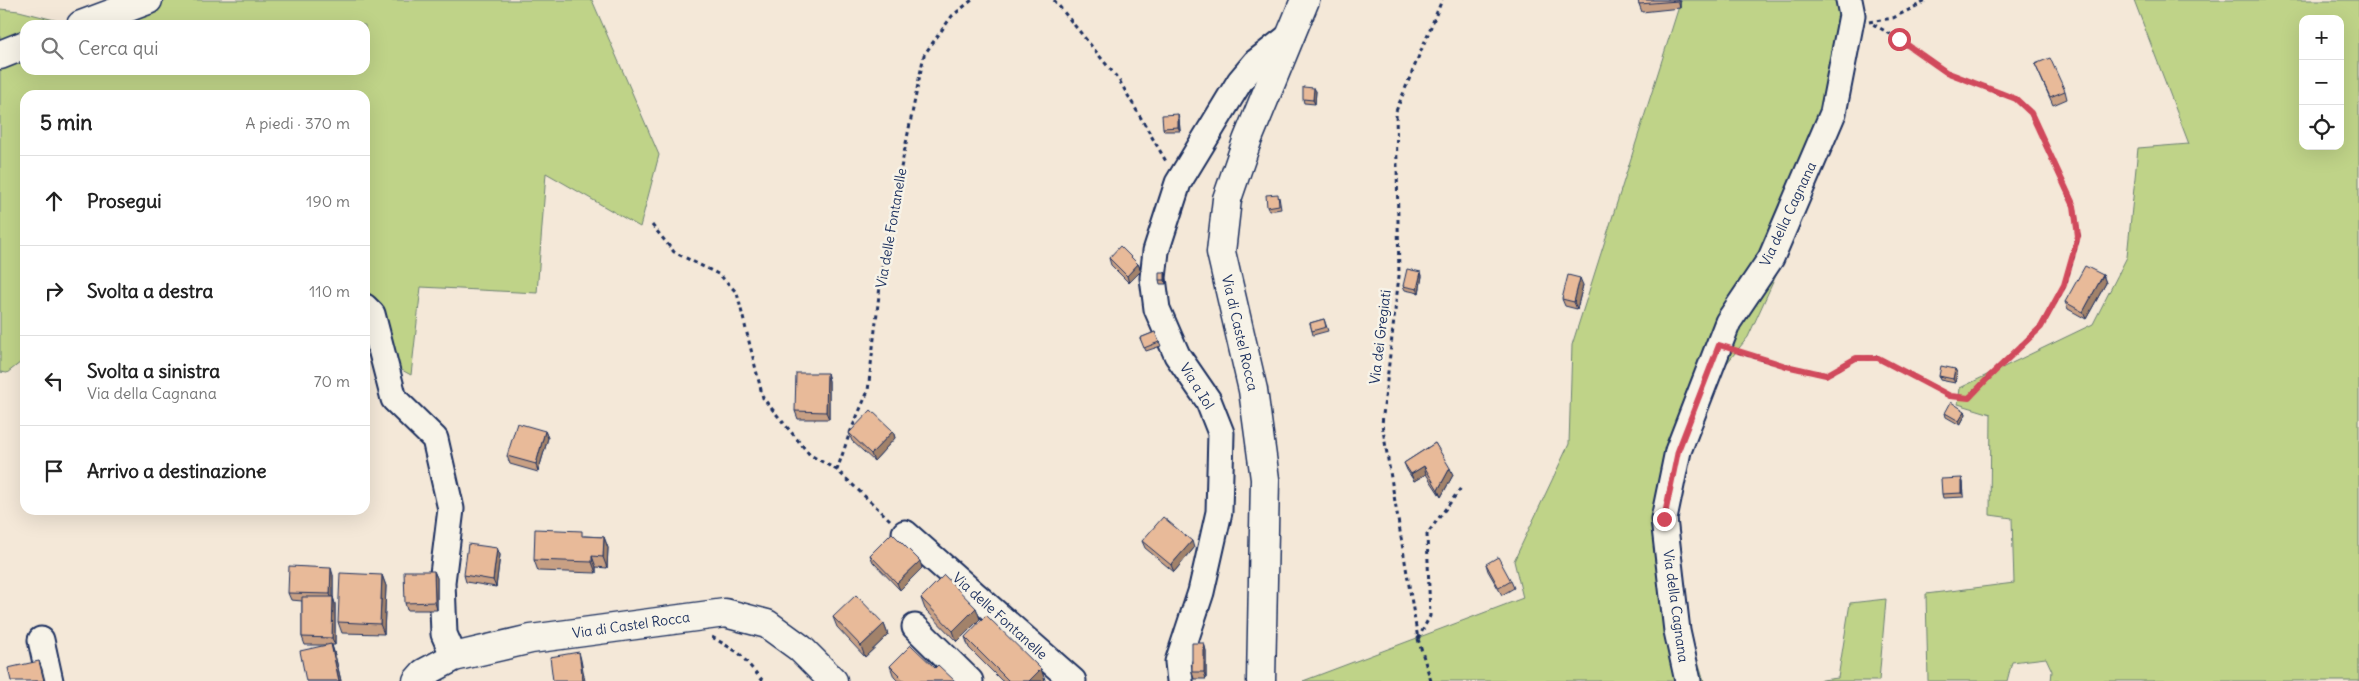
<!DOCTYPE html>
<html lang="it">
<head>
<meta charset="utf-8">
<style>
	:root { --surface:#fff; --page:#f6f6f6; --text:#222; --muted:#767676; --line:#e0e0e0 }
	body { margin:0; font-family:Delius,sans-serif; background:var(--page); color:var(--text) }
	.controls { position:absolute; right:15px; top:15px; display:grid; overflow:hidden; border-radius:10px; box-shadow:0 5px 20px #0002 }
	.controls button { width:45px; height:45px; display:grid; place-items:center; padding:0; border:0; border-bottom:1px solid var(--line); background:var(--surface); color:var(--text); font:25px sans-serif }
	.stop { position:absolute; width:15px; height:15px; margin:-11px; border:4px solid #d1495b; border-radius:50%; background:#fff }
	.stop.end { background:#d1495b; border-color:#fff; box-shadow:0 1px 5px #0008 }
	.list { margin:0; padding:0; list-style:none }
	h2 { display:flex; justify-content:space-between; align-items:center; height:65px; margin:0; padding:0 20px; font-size:21px }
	h2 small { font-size:16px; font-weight:400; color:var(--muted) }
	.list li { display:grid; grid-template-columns:32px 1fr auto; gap:15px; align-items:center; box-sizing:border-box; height:90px; padding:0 20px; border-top:1px solid var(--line) }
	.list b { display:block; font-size:19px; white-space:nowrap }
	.list p { margin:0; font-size:16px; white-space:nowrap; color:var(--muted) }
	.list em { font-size:16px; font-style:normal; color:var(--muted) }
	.icon { flex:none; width:28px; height:28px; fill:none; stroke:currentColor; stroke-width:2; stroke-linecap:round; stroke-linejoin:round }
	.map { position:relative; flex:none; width:2359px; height:681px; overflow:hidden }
	.search { position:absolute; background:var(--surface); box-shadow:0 5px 20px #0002; left:20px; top:20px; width:350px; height:55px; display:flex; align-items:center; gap:12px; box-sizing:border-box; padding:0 18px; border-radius:15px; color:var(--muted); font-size:19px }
	.panel { position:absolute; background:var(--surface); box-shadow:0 5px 20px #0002; left:20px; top:90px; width:350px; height:425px; border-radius:15px }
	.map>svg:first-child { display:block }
	.green { fill:#bfd388; stroke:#6d8173; fill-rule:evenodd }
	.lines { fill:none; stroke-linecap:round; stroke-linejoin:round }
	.minor-casing { stroke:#1b2f5e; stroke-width:29 }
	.major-casing { stroke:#1b2f5e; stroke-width:31 }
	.path { stroke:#1b2f5e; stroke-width:3; stroke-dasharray:4 4; stroke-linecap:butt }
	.minor { stroke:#f7f3e8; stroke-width:25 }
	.major { stroke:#f7f3e8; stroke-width:28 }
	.wall { fill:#c8a084; stroke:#1b2f5e }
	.shaded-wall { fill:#a2826b; stroke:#1b2f5e }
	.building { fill:#e8ba99; stroke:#1b2f5e }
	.route { stroke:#d1495b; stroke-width:6 }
	.labels { text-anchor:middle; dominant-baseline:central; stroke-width:5; stroke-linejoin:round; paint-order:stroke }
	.street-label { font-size:14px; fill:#1b2f5e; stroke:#f7f3e8 }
</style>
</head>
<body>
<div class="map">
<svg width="2359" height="681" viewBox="0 0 2359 681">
	<rect width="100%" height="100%" fill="#f4e8d8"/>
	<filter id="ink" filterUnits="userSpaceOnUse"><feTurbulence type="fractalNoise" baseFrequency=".02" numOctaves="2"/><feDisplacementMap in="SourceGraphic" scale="10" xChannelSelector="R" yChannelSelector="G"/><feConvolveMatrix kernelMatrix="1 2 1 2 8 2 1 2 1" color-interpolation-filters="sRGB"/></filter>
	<g filter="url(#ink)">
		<path class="green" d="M164 0H592L659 155 640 227 546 173 537 293 421 287 411 375 365 350V95H25V359L7 373 0 372V9L19 11 74 25H25V70H365V25H123Z
			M1681 0H1854L1794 236 1748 337 1680 421 1659 530 1704 681H1303L1523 598 1514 561 1569 444 1572 345Z
			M2134 0H2359V681H2051L2052 671 2046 658 2012 662 2007 681H1928L1926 594 2014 583 2012 518 1990 515 1991 414 1958 404 1960 388 2093 324 2127 257 2138 148 2189 144ZM2303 19H2340V146H2303Z
			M1886 599 1879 681H1814L1838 678 1850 603Z"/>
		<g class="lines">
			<g class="minor-casing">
				<path id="minor" d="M365 307 372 314 394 399 435 439 451 509 442 582 444 634 454 657
					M905 533 1073 681
					M915 627 970 681
					M41 640 50 681
					M1180 681 1178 662 1201 592 1219 512 1221 433 1208 400 1177 355 1157 309 1153 278 1156 251 1178 183 1240 81 1256 62 1292 34
					M1688 681 1677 631 1664 519 1678 451 1728 322 1771 258 1833 113 1852 15 1849 0"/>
			</g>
			<g class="major-casing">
				<path id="major" d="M81 25 148 0
					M0 55 25 45
					M417 681 424 673 454 657 531 639 725 613 767 624 800 648 833 681
					M1261 681 1265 479 1253 390 1221 252 1227 199 1247 141 1305 0"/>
			</g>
			<path class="path" d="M1054 0 1119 80 1167 163
				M1869 22 1893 18 1928 0
				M652 225 674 252 720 275 737 293 763 398 810 455 837 470
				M1738 352 1786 366 1827 375 1856 358H1878L1950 396 1969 398 1990 376 2041 327 2065 285 2079 236 2074 206 2031 113 2016 99 1946 72 1899 39 1871 23
				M890 520 837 470 849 435 868 391 884 251 924 55 952 16 972 0
				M712 637 739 653 763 681
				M1418 639 1430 616 1427 534 1461 488
				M1431 681 1418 639 1382 424 1399 276 1396 111 1442 0"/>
			<use href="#minor" class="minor"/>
			<use href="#major" class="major"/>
		</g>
		<path class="wall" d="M1638 0H1680V8L1642 12 1639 4Z
			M2035 64 2065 91 2067 99 2053 105Z
			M1316 91 1315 104 1304 103 1303 99Z
			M1179 118 1180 131H1164L1163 128Z
			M1279 197 1281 209 1269 211 1267 207Z
			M1109 258 1138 264 1141 271 1129 283 1111 265Z
			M1165 272 1166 276V284H1160L1159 280Z
			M1421 272 1422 276 1419 293 1405 290 1403 286Z
			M2103 275 2106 283 2086 319 2068 309 2065 302Z
			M1583 285 1577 309 1565 306 1562 299Z
			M1324 319 1328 331 1313 335 1310 323Z
			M1155 332 1161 346 1146 351 1140 338Z
			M1955 369 1957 373 1955 383 1940 380 1939 376Z
			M827 373 829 381V419H798L795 411Z
			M1965 411 1966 414 1960 425 1946 417 1945 413Z
			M545 431 548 438 538 472 510 464 507 456Z
			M893 431 895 438 874 461 852 441 849 433Z
			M1435 443 1453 475 1441 497 1426 474 1414 481 1407 470 1404 463Z
			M1963 482 1964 497 1943 498 1942 494Z
			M584 536 604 537 608 548 607 568 596 567V573L538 571 534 560Z
			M1142 541 1194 548 1174 572 1145 548Z
			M497 548 500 555 496 587 466 582 464 575Z
			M870 555 922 568 900 590 873 562Z
			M1486 564 1511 581 1514 588 1502 595 1488 571Z
			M434 571 437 578V610H407L405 603Z
			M333 575V597L335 604V645H332L335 655 341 681H306L326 645H305L302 637V601L291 600 288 593Z
			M382 575 386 586 384 634 342 633 338 622Z
			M921 598 976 608 980 619 957 642 925 609Z
			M833 617 884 624 888 635 865 657 837 627Z
			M965 637 1041 669 1045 680 1044 681H1002L969 648Z
			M1204 643 1206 651V679H1194L1192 672Z
			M890 666 955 681H898L894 677Z"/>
		<path class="shaded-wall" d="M1678 0H1680V8Z
			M1314 88 1316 91 1315 104 1313 100Z
			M1178 114 1179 118 1180 131 1178 127Z
			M1138 264 1141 271 1129 283 1127 276Z
			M1165 272 1166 276V284L1165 280Z
			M1421 272 1422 276 1419 293 1417 289Z
			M2103 275 2106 283 2086 319 2083 312Z
			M1580 278 1583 285 1577 309 1574 302Z
			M1955 369 1957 373 1955 383 1953 379Z
			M827 373 829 381V419L826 412Z
			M1965 411 1966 414 1960 425 1959 421Z
			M545 431 548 438 538 472 536 464Z
			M893 431 895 438 874 461 871 454Z
			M1424 466 1426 474 1414 481 1411 474Z
			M1450 468 1453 475 1441 497 1438 490Z
			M1962 478 1963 482 1964 497 1962 493Z
			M604 537 608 548 607 568 603 557Z
			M1192 541 1194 548 1174 572 1171 565Z
			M497 548 500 555 496 587 493 580Z
			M592 556 596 567V573L592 562Z
			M920 561 922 568 900 590 897 583Z
			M331 568 333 575V602L330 594Z
			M434 571 437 578V610L435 602Z
			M382 575 386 586 384 634 380 624Z
			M333 597 335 604V645L332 638Z
			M976 608 980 619 957 642 953 631Z
			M884 624 888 635 865 657 861 646Z
			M1204 643 1206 651V679L1204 672Z
			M331 644 335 655 341 681H339Z
			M579 652 581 660 585 681H583Z
			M39 661 42 669 45 681H44Z
			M1041 669 1045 680 1044 681H1029Z"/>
		<path class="building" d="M1638 0H1678V1L1639 4Z
			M2050 58 2065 91 2050 97 2035 64Z
			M1303 87 1314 88 1313 100 1303 99Z
			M1178 114V127L1163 128 1162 115Z
			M1278 194 1279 205 1267 207 1266 195Z
			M1120 246 1138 264 1127 276 1109 258Z
			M2085 266 2103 275 2083 312 2065 302Z
			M1407 269 1421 272 1417 289 1403 286Z
			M1159 272H1165V280H1159Z
			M1568 275 1580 278 1574 302 1562 299Z
			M1324 319 1326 327 1312 331 1310 323Z
			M1155 332 1159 342 1144 348 1140 338Z
			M1941 366 1955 369 1953 379 1939 376Z
			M796 373H827L826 412 795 411Z
			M1951 402 1965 411 1959 421 1945 413Z
			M871 410 893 431 871 454 849 433Z
			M517 423 545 431 536 464 507 456Z
			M1435 443 1450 468 1438 490 1424 466 1411 474 1404 463Z
			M1962 478V493L1942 494 1941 479Z
			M1163 517 1192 541 1171 565 1142 541Z
			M535 529 582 531V536L604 537 603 557 592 556V562L534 560Z
			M892 533 920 561 897 583 870 555Z
			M468 544 497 548 493 580 464 575Z
			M1498 557 1511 581 1499 588 1486 564Z
			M289 566 331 568 330 594 288 593Z
			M404 571H434L435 602 405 603Z
			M340 573 382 575 380 624 338 622Z
			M944 575 976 608 953 631 921 598Z
			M856 595 884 624 861 646 833 617Z
			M302 597H333L332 638 302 637Z
			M986 615 1041 669 1029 681H1009L965 637Z
			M1192 643H1204V672H1192Z
			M331 644 339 681H306L300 651Z
			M911 645 935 668 938 665 955 681H905L890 666Z
			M579 652 583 681H553L550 657Z
			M39 661 44 681H11L8 668Z"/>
	</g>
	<g class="lines" filter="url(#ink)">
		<path class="route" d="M1664 519 1678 451 1719 345 1786 366 1826 375 1856 358H1878L1950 396 1969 398 1990 376 2041 327 2064 285 2078 236 2074 206 2031 113 2016 99 1946 72 1899 39"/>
	</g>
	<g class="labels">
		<g class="street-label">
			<text transform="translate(1788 214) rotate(-65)">Via della Cagnana</text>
			<text transform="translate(891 228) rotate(-80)">Via delle Fontanelle</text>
			<text transform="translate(1240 333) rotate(77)">Via di Castel Rocca</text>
			<text transform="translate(1380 337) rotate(-83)">Via dei Gregiati</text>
			<text transform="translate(1197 386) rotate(58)">Via a Iol</text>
			<text transform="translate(1676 606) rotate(82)">Via della Cagnana</text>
			<text transform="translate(1000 616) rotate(42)">Via delle Fontanelle</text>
			<text transform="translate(631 625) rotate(-8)">Via di Castel Rocca</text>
		</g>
	</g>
</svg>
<div class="controls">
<button>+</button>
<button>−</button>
<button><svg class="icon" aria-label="locate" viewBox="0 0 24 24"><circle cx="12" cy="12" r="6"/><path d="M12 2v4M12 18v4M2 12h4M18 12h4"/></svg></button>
</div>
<div class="stop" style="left:1899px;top:39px"></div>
<div class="stop end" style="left:1664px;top:519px"></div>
<div class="search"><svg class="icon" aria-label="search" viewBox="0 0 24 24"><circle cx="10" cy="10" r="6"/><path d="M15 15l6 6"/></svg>Cerca qui</div>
<section class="panel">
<h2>5 min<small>A piedi · 370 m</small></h2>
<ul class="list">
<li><svg class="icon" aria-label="ahead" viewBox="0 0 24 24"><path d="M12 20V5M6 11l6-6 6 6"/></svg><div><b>Prosegui</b></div><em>190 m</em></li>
<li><svg class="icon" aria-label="right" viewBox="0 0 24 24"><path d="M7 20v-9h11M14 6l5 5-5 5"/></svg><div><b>Svolta a destra</b></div><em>110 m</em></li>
<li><svg class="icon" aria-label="left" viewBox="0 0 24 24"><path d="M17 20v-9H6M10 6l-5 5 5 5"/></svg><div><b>Svolta a sinistra</b><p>Via della Cagnana</p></div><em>70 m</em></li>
<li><svg class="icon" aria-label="arrive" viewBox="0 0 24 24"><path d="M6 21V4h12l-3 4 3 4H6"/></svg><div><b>Arrivo a destinazione</b></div></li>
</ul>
</section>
</div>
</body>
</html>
